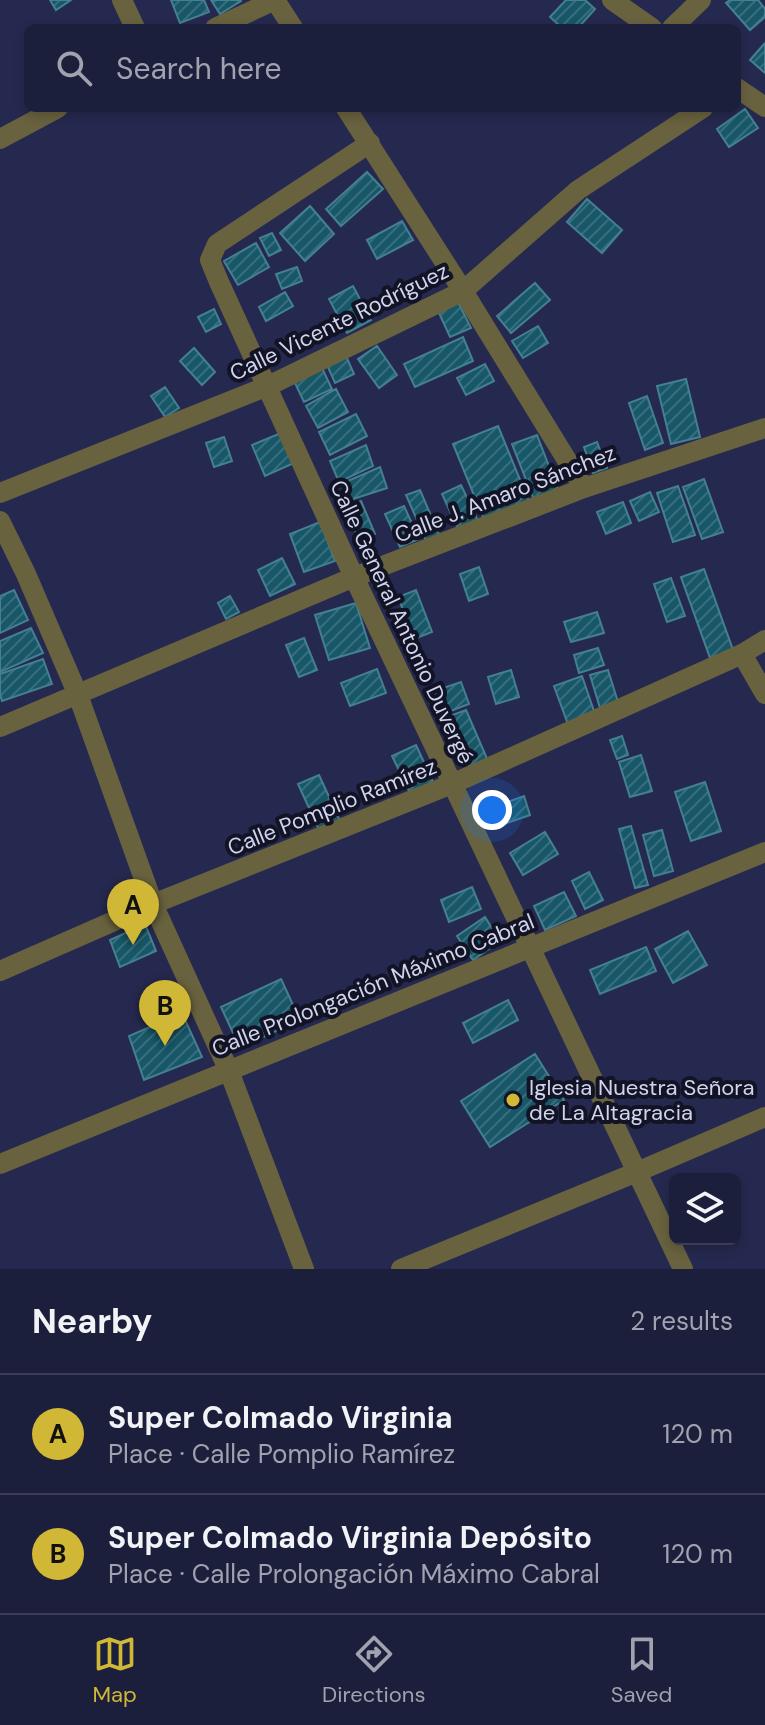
<!DOCTYPE html>
<html lang="en">
<head>
<meta charset="utf-8">
<style>
	:root { --surface:#1c1f3b; --page:#292c46; --text:#f1f3f6; --muted:#a0a2af; --line:#3a3d55; --accent:#d0b736 }
	body { margin:0; font-family:"DM Sans",sans-serif; background:var(--page); color:var(--text) }
	.controls { position:absolute; right:24px; bottom:24px; display:grid; overflow:hidden; border-radius:12px; box-shadow:0 4px 12px #0003 }
	.controls button { width:72px; height:72px; display:grid; place-items:center; padding:0; border:0; border-bottom:2px solid var(--line); background:var(--surface); color:var(--text); font:40px sans-serif }
	.you { position:absolute; left:492px; top:810px; width:28px; height:28px; margin:-20px; border:6px solid #fff; border-radius:50%; background:#1a73e8; box-shadow:0 0 0 12px #1a73e833 }
	.badge { display:grid; place-items:center; width:52px; height:52px; border-radius:50%; background:var(--accent); color:#111; font-size:26px; font-weight:700 }
	.pin { position:absolute; translate:-50% -66px; filter:drop-shadow(0 2px 4px #0008) }
	.pin::after { content:''; position:absolute; top:42px; width:28px; height:24px; background:inherit; clip-path:polygon(0 0,100% 0,50% 100%) }
	.list { margin:0; padding:0; list-style:none }
	h2 { display:flex; justify-content:space-between; align-items:center; height:104px; margin:0; padding:0 32px; font-size:34px }
	h2 small { font-size:26px; font-weight:400; color:var(--muted) }
	.list li { display:grid; grid-template-columns:52px 1fr auto; gap:24px; align-items:center; box-sizing:border-box; height:120px; padding:0 32px; border-top:2px solid var(--line) }
	.list b { display:block; font-size:30px; white-space:nowrap }
	.list p { margin:0; font-size:26px; white-space:nowrap; color:var(--muted) }
	.list em { font-size:26px; font-style:normal; color:var(--muted) }
	.icon { flex:none; width:44px; height:44px; fill:none; stroke:currentColor; stroke-width:2; stroke-linecap:round; stroke-linejoin:round }
	.map { position:relative; flex:none; width:765px; height:1269px; overflow:hidden }
	.search { position:absolute; background:var(--surface); box-shadow:0 4px 12px #0003; left:24px; right:24px; top:24px; height:88px; display:flex; align-items:center; gap:20px; box-sizing:border-box; padding:0 28px; border-radius:12px; color:var(--muted); font-size:30px }
	.sheet { height:344px; background:var(--surface) }
	nav { display:flex; justify-content:space-around; align-items:center; box-sizing:border-box; height:112px; border-top:2px solid var(--line); background:var(--surface); font-size:22px; color:var(--muted) }
	nav a { display:grid; justify-items:center; gap:4px }
	nav .on { color:var(--accent) }
	.map>svg:first-child { display:block }
	.building { fill:url(#building-hatch); stroke:#448091; stroke-width:2 }
	.lines { fill:none; stroke-linecap:round; stroke-linejoin:round }
	.minor { stroke:#69623f; stroke-width:20 }
	.poi-dot { fill:#d0b736; stroke:#121425; stroke-width:3 }
	.labels { text-anchor:middle; dominant-baseline:central; stroke-width:8; stroke-linejoin:round; paint-order:stroke }
	.street-label { font-size:22px; fill:#d0d4ec; stroke:#121425 }
	.poi-label { font-size:22px; fill:#d0d4ec; stroke:#121425; text-anchor:start }
</style>
</head>
<body>
<div class="map">
<svg width="765" height="1269" viewBox="0 0 765 1269">
	<defs>
		<pattern id="building-hatch" width="6" height="6" patternUnits="userSpaceOnUse" patternTransform="scale(2)"><rect width="6" height="6" fill="#175767"/><path d="M-1 1l2-2M0 6l6-6M5 7l2-2" fill="none" stroke="#386e7d"/></pattern>
	</defs>
	<rect width="100%" height="100%" fill="#26294f"/>
	<path class="building" d="M50 0H71L56 10Z
		M171 0H204L209 12 180 23Z
		M211 0H240L241 1 220 14Z
		M566 0H585L595 9 578 28H562L550 17Z
		M730 0H758L765 9V17L750 30 726 3Z
		M765 43V73L750 60Z
		M745 109 758 128 729 147 717 129Z
		M367 172 383 189 341 226 326 209Z
		M587 199 622 230 602 253 567 222Z
		M310 206 334 234 305 261 280 233Z
		M402 221 413 240 377 259 367 240Z
		M272 233 281 250 269 256 260 238Z
		M256 243 269 267 238 285 224 261Z
		M297 267 302 281 282 289 276 274Z
		M535 283 550 300 511 333 497 316Z
		M353 286 371 320 347 333 329 299Z
		M285 292 293 306 266 321 259 307Z
		M458 302 471 328 450 337 439 313Z
		M214 309 221 324 206 332 198 317Z
		M538 326 548 343 523 358 512 341Z
		M463 337 473 361 415 387 404 364Z
		M377 346 397 375 379 388 358 359Z
		M194 348 215 372 202 385 180 361Z
		M346 356 354 374 335 383 327 365Z
		M485 364 494 381 466 395 457 378Z
		M322 368 332 389 304 402 294 381Z
		M686 379 700 437 671 444 657 386Z
		M165 387 179 408 165 417 151 396Z
		M336 389 348 412 318 428 306 406Z
		M647 396 663 443 645 450 629 403Z
		M356 414 367 436 330 455 319 432Z
		M498 426 530 504 485 522 453 444Z
		M281 433 294 463 265 476 252 445Z
		M537 435 558 490 534 500 512 444Z
		M224 437 232 461 214 467 206 443Z
		M597 442 607 468 593 473 584 447Z
		M366 445 373 466 339 482 330 461Z
		M380 467 387 488 350 500 343 483Z
		M704 479 723 532 702 539 683 487Z
		M461 485 479 523 459 531 442 494Z
		M678 486 695 535 673 542 657 493Z
		M420 490 441 539 428 545 406 495Z
		M650 492 659 512 639 521 630 501Z
		M361 501 375 534 359 541 345 508Z
		M623 502 631 523 606 534 597 512Z
		M404 506 419 539 400 547 385 514Z
		M320 522 335 561 304 572 290 534Z
		M282 558 295 584 270 596 258 570Z
		M479 567 488 594 469 601 460 574Z
		M704 569 733 650 710 658 681 577Z
		M671 578 685 616 667 622 654 584Z
		M14 590 28 620 0 633V596Z
		M416 590 432 632 414 639 398 597Z
		M230 596 239 612 226 619 218 603Z
		M356 603 370 648 329 660 315 615Z
		M597 612 604 633 571 642 564 622Z
		M31 628 43 653 0 672V641Z
		M304 638 317 670 299 677 286 645Z
		M598 648 604 665 579 673 574 655Z
		M43 659 52 684 2 701 0 694V674Z
		M377 669 386 693 350 706 341 683Z
		M511 670 519 697 496 704 488 677Z
		M608 670 618 702 600 708 590 675Z
		M582 676 596 717 569 727 554 686Z
		M461 682 469 704 443 714 434 691Z
		M466 710 488 761 469 767 447 717Z
		M622 736 628 755 617 759 610 740Z
		M416 745 434 784 411 795 392 756Z
		M641 755 652 791 630 797 619 762Z
		M319 775 341 823 320 832 298 784Z
		M705 782 721 831 691 841 675 792Z
		M524 796 530 815 501 825 494 807Z
		M631 826 648 885 635 888 619 829Z
		M662 830 673 871 654 876 643 835Z
		M545 832 558 854 523 875 510 853Z
		M589 872 603 900 585 909 572 881Z
		M472 887 481 909 449 922 441 900Z
		M564 892 576 916 545 930 534 906Z
		M485 917 500 941 473 960 457 936Z
		M145 924 156 951 120 967 110 940Z
		M688 931 707 965 673 983 655 949Z
		M646 947 656 971 600 994 590 970Z
		M281 979 300 1020 240 1048 221 1007Z
		M508 1000 518 1020 473 1043 463 1023Z
		M182 1013 202 1057 144 1080 129 1036Z
		M535 1054 564 1100 490 1147 461 1101Z"/>
	<g class="lines">
		<path class="minor" d="M122 0 135 28
			M275 0 293 28
			M612 0 652 28
			M215 28 275 0
			M672 28 701 0
			M737 88 765 107
			M346 108 463 291 584 488
			M0 139 58 108
			M370 143 217 244 210 260 219 282 354 577 683 1269
			M0 493 268 386 463 291 578 190 703 108
			M0 521 26 574 78 695 153 904 229 1071 304 1269
			M742 654 765 694
			M0 727 354 577 584 488 765 428
			M0 971 153 904 452 784 742 654 765 640
			M0 1164 765 852
			M401 1269 637 1172 765 1117"/>
	</g>
	<circle class="poi-dot" cx="513" cy="1100" r="8"/>
	<g class="labels">
		<g class="street-label">
			<text transform="translate(339 322) rotate(-26)">Calle Vicente Rodríguez</text>
			<text transform="translate(505 494) rotate(-21)">Calle J. Amaro Sánchez</text>
			<text transform="translate(402 622) rotate(65)">Calle General Antonio Duvergé</text>
			<text transform="translate(332 807) rotate(-22)">Calle Pomplio Ramírez</text>
			<text transform="translate(373 985) rotate(-22)">Calle Prolongación Máximo Cabral</text>
		</g>
		<g class="poi-label">
			<text x="529" y="1087">Iglesia Nuestra Señora<tspan x="529" dy="25">de La Altagracia</tspan></text>
		</g>
	</g>
</svg>
<div class="controls">
<button><svg class="icon" aria-label="layers" viewBox="0 0 24 24"><path d="M12 4l9 5-9 5-9-5zM3 14l9 5 9-5"/></svg></button>
</div>
<div class="you"></div>
<div class="pin badge" style="left:133px;top:945px">A</div>
<div class="pin badge" style="left:165px;top:1046px">B</div>
<div class="search"><svg class="icon" aria-label="search" viewBox="0 0 24 24"><circle cx="10" cy="10" r="6"/><path d="M15 15l6 6"/></svg>Search here</div>
</div>
<section class="sheet">
<h2>Nearby<small>2 results</small></h2>
<ul class="list">
<li><span class="badge">A</span><div><b>Super Colmado Virginia</b><p>Place · Calle Pomplio Ramírez</p></div><em>120 m</em></li>
<li><span class="badge">B</span><div><b>Super Colmado Virginia Depósito</b><p>Place · Calle Prolongación Máximo Cabral</p></div><em>120 m</em></li>
</ul>
</section>
<nav>
<a class="on"><svg class="icon" aria-label="map" viewBox="0 0 24 24"><path d="M3 6l6-2 6 2 6-2v14l-6 2-6-2-6 2zM9 4v14M15 6v14"/></svg>Map</a>
<a><svg class="icon" aria-label="directions" viewBox="0 0 24 24"><path d="M12 3l9 9-9 9-9-9zM9 14v-3h6M13 9l2 2-2 2"/></svg>Directions</a>
<a><svg class="icon" aria-label="saved" viewBox="0 0 24 24"><path d="M7 4h10v16l-5-4-5 4z"/></svg>Saved</a>
</nav>
</body>
</html>
